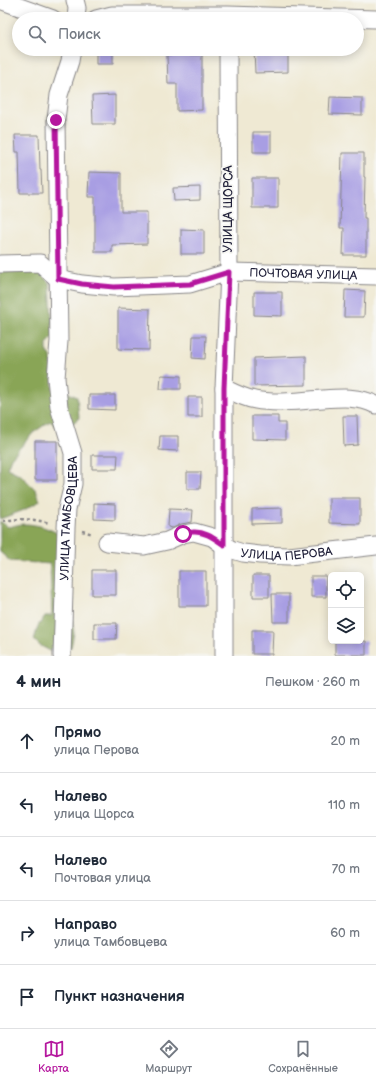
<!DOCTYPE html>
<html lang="ru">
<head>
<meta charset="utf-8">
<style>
	:root { --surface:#fff; --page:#f2f2f3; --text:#1f2937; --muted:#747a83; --line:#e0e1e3; --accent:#b5179e }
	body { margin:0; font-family:"Balsamiq Sans",sans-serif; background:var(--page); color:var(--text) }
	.controls { position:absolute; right:12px; bottom:12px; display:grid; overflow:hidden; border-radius:6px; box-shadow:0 2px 10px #0003 }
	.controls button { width:36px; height:36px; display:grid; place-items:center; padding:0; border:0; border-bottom:1px solid var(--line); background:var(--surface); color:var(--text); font:20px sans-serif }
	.stop { position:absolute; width:12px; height:12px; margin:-9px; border:3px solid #b5179e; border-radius:50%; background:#fff }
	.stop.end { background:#b5179e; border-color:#fff; box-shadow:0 1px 4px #0008 }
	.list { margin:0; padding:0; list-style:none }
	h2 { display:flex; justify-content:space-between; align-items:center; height:52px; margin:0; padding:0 16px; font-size:17px }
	h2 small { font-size:13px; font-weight:400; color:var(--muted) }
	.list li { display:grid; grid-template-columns:26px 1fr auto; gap:12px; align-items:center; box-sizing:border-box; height:64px; padding:0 16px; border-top:1px solid var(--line) }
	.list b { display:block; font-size:15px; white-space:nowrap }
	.list p { margin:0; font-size:13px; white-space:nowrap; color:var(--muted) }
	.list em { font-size:13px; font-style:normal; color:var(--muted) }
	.icon { flex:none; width:22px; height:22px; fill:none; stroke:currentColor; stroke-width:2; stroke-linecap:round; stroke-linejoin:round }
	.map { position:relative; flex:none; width:376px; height:656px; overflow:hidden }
	.search { position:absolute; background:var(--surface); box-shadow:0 2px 10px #0003; left:12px; right:12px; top:12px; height:44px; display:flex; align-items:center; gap:10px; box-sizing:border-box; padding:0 14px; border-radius:22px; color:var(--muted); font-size:15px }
	.sheet { height:372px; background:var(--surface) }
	nav { display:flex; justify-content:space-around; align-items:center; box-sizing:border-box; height:56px; border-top:1px solid var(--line); background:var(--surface); font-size:11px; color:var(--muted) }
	nav a { display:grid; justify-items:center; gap:2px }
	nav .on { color:var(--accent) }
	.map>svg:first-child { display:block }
	.forest { fill:#89a557; stroke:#566449 }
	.building { fill:#a89ee3 }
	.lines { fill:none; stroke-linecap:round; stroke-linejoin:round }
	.minor-casing { stroke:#888687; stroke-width:19 }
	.path { stroke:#888687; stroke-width:2.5; stroke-dasharray:3 3; stroke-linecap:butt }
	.minor { stroke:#fff; stroke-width:17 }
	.route { stroke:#b5179e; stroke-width:5 }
	.labels { text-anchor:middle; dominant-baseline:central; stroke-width:3.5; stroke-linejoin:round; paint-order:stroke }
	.street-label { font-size:12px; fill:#22223b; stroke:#f6f6f2 }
</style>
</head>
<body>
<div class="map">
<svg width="376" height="656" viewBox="0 0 376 656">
	<rect width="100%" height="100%" fill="#f6f6f2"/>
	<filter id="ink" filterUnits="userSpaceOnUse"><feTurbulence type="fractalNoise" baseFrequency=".025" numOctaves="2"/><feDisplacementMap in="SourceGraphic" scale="8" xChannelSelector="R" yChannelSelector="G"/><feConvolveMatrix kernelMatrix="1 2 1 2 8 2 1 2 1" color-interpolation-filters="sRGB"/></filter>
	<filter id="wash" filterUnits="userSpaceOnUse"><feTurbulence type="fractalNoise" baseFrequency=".012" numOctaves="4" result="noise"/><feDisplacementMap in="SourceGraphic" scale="16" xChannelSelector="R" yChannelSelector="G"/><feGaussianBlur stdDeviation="0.9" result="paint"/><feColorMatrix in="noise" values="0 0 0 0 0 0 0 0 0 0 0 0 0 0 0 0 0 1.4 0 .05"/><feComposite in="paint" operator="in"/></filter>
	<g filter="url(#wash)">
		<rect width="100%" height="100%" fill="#efe9d3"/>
		<path class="forest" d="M39 271 50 284 53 337 47 344V353L51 356 53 389 67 392 77 397 79 418 62 432 50 421 33 433 11 458 7 468 21 475 36 490 40 501 24 510 0 519V272Z
			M0 521 8 527C13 526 19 524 24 524 38 524 53 529 64 538L71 613 74 633 71 647 54 653 39 645 34 640 38 626 45 616H52L50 564 10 561 0 552Z"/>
		<g id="blocks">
			<path class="building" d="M96 49H113V64H96Z
				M254 49H288V72L255 73Z
				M167 55H202V110L177 111V84H168Z
				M115 95V124H93L92 96Z
				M330 97 362 98V115L329 114Z
				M253 132H271V152H253Z
				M15 135H39L40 170H41L42 193H20L19 152H16Z
				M342 153H364V177H365L364 218H366V255H343L344 228H340Z
				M89 172 121 173V212H147V244L112 245V252H95V197H88Z
				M252 178H278V208H252Z
				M200 187V200L174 201 173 188Z
				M181 229 204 230V254H181Z
				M345 290 365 291 364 317H344Z
				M254 292H282V316L254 315Z
				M118 308 150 309 149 350 118 349Z
				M193 336H206L205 359 192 358Z
				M306 356V385L254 386V358Z
				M161 375 181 376V389H160Z
				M89 395H115V410L89 409Z
				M188 397H202V417H188Z
				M252 416H278V423H285V440L252 439Z
				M343 416H357L358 445 344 446Z
				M160 436H178V451L159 450Z
				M35 441H57V480H35Z
				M92 455H118L117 469H92Z
				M187 472H201L200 489H187Z
				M329 498H360V524L329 523Z
				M94 503 115 504V520L94 519Z
				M282 508V523L252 524V509Z
				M169 509 193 510 192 522 181 524 173 528 168 527Z
				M92 570H116V595H92Z
				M179 571H206V606H179Z
				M253 575H269V597H253Z
				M311 576H326V597H311Z
				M272 594H289V622H273Z
				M94 623H117L116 639H94Z
				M252 630H273L272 654H252Z
				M335 641H366V655H335Z"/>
		</g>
	</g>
	<g filter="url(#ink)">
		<use href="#blocks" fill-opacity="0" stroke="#888687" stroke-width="1"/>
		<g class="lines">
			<g class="minor-casing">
				<g id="minor">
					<path d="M0 0 53 19"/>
					<path d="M75 0 77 8 76 19"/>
					<path d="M96 19 112 15H228L376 19"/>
					<path id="s1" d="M0 264 40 263 58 279 82 284 114 287 190 284 229 272 376 276"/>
					<path d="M224 388C234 393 244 398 255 400 270 403 295 402 310 400 332 399 355 394 376 405"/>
					<path id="s2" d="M107 542 144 546 167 541 183 534 194 532 212 537 223 545 233 550 243 553 260 555 289 556 376 546"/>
					<path id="s3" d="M62 656 66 528 67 509 73 484V453L59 407 56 378 59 341 56 120 59 95 70 61 72 49"/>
					<path d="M224 656V388L229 272 228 49"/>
				</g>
			</g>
			<path class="path" d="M3 521C21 518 33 519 50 523
				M82 531 93 534"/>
			<use href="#minor" class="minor"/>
		</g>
	</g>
	<g class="lines" filter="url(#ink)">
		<path class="route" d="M56 120 58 279 82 284 114 287 190 284 229 272 224 388V545C215 539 205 531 193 532 190 532 186 534 183 534"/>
	</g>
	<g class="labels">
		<g class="street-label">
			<text transform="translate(228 209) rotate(-90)">УЛИЦА ЩОРСА</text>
			<text stroke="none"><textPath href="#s1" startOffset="312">ПОЧТОВАЯ УЛИЦА</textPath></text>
			<text stroke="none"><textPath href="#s3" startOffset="138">УЛИЦА ТАМБОВЦЕВА</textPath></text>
			<text stroke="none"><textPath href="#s2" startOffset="187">УЛИЦА ПЕРОВА</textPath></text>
		</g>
	</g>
</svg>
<div class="controls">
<button><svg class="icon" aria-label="locate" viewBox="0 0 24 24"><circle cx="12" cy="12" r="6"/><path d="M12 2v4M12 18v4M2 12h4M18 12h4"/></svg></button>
<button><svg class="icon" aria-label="layers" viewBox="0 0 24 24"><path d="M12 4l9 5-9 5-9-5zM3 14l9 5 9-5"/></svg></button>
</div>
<div class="stop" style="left:183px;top:534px"></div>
<div class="stop end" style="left:56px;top:120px"></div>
<div class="search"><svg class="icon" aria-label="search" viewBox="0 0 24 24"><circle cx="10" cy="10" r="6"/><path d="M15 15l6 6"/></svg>Поиск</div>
</div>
<section class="sheet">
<h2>4 мин<small>Пешком · 260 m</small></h2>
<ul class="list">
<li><svg class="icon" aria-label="ahead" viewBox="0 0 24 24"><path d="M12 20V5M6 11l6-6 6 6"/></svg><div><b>Прямо</b><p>улица Перова</p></div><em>20 m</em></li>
<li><svg class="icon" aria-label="left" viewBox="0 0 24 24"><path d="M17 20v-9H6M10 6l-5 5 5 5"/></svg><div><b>Налево</b><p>улица Щорса</p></div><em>110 m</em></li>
<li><svg class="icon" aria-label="left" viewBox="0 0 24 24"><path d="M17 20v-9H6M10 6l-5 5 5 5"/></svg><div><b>Налево</b><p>Почтовая улица</p></div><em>70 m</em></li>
<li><svg class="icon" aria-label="right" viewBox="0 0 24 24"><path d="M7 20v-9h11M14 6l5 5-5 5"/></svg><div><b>Направо</b><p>улица Тамбовцева</p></div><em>60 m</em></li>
<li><svg class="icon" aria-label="arrive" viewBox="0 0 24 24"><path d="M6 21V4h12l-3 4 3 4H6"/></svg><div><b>Пункт назначения</b></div></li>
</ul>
</section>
<nav>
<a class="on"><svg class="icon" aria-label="map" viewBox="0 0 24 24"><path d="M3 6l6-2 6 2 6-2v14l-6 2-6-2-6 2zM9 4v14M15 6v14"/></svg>Карта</a>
<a><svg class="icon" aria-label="directions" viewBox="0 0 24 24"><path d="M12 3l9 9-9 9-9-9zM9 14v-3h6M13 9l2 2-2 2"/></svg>Маршрут</a>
<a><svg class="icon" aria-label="saved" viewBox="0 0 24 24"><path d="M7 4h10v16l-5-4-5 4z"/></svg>Сохранённые</a>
</nav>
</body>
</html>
